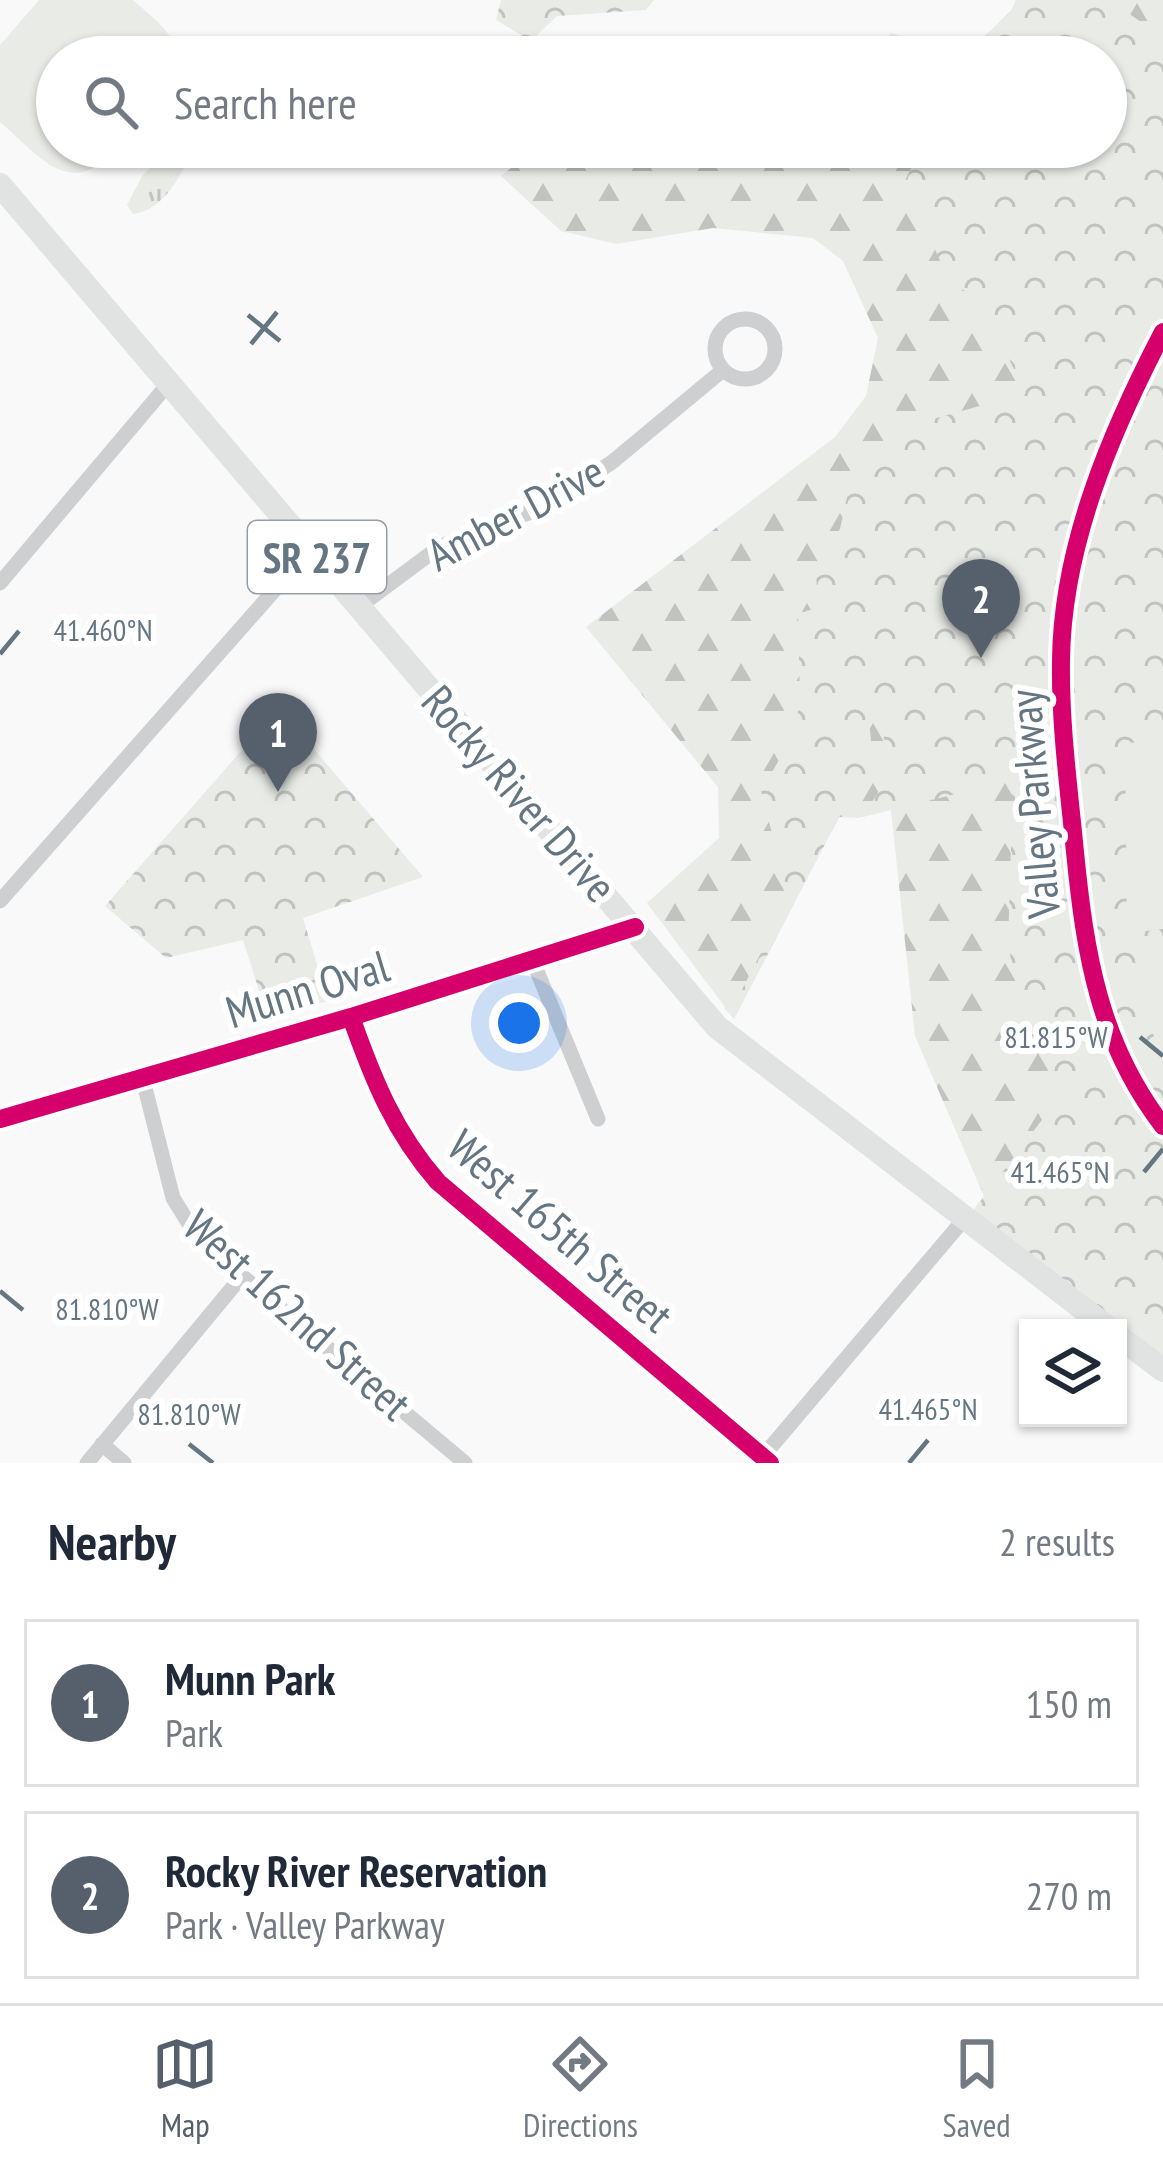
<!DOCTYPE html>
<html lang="en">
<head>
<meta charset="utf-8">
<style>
	:root { --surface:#fff; --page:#f6f6f7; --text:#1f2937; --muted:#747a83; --line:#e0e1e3; --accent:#56606c }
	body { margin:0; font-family:"PT Sans Narrow",sans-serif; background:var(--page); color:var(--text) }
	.controls { position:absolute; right:36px; bottom:36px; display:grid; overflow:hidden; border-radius:0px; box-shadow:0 3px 9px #0004 }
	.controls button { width:108px; height:108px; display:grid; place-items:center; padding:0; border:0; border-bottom:3px solid var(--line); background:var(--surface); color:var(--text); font:60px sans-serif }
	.you { position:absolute; left:519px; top:1023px; width:42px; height:42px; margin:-30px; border:9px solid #fff; border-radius:50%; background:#1a73e8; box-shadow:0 0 0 18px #1a73e833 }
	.badge { display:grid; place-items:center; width:78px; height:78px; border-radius:50%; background:var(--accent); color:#fff; font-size:39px; font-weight:700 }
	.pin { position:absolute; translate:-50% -99px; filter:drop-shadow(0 3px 6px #0008) }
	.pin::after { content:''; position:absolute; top:63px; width:42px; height:36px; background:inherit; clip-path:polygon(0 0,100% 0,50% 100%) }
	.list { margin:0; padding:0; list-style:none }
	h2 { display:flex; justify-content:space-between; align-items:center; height:156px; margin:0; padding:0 48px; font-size:51px }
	h2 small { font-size:39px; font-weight:400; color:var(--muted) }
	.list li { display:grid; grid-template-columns:78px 1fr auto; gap:36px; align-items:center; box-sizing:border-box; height:168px; margin:0 24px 24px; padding:0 24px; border:3px solid var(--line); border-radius:0px }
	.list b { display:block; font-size:45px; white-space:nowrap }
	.list p { margin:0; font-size:39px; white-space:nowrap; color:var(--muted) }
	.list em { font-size:39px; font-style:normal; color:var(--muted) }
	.icon { flex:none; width:66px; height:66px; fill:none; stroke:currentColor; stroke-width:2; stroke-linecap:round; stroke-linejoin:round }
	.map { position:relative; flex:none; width:1163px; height:1463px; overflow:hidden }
	.search { position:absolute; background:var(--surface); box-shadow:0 3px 9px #0004; left:36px; right:36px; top:36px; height:132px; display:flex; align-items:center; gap:30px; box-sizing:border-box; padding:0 42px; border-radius:66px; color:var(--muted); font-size:45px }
	.sheet { height:540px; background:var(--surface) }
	nav { display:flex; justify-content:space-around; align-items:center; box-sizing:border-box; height:168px; border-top:3px solid var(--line); background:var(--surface); font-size:33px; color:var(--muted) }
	nav a { display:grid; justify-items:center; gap:6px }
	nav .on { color:var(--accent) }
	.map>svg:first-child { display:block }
	.grass { fill:url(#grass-tufts) }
	.forest { fill:url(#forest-firs) }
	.park { fill:url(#park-crowns) }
	.garden { fill:#e8ebe6 }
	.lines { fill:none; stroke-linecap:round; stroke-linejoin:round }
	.minor { stroke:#cecfd0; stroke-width:15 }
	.tertiary { stroke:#cecfd0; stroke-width:18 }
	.primary { stroke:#e1e2e2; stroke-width:24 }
	.cycleway-casing { stroke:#fff; stroke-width:26 }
	.cycleway { stroke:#d6006c; stroke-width:18 }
	.ticks { fill:none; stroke:#657683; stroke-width:4.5 }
	.labels { text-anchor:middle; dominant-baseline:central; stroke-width:12; stroke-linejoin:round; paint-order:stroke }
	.shield { fill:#fff; stroke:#939fa8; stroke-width:3 }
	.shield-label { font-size:42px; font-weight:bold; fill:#657683 }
	.street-label { font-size:45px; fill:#657683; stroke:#fff }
	.ticks-label { font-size:30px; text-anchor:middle; fill:#657683; stroke:#fff; stroke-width:12; stroke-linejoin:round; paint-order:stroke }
</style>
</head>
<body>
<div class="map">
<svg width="1163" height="1463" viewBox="0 0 1163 1463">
	<defs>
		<pattern id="grass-tufts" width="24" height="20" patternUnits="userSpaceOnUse" patternTransform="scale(3)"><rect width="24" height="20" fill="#e8ebe6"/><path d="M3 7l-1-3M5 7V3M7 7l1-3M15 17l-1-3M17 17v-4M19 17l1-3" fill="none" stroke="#c0c3c0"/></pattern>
		<pattern id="forest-firs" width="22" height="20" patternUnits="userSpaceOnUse" patternTransform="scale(3)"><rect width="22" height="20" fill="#e8ebe6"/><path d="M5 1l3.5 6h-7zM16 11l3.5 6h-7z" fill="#c0c3c0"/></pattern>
		<pattern id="park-crowns" width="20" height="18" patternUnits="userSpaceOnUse" patternTransform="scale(3)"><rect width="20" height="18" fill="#e8ebe6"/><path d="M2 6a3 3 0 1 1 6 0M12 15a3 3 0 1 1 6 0" fill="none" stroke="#c0c3c0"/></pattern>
	</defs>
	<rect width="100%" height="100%" fill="#f9f9f9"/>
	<path class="grass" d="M171 147H193C183 174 163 211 133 214L127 205 142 176Z"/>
	<path class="forest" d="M1016 0H1163V300L1141 1127 970 1214 984 1196 915 1036 891 810 858 818 839 817 734 1019 647 903 719 838 718 787 586 627 835 437 866 396 878 338 843 261 813 238 713 228 616 244 561 231 501 176C536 147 560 130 601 163L628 147H1106V57H872L891 33 963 57 1011 11Z"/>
	<path class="park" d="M501 0H654L646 10 557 16 531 41 496 20Z
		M1078 0H1109L1163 37V1368L967 1219 1063 1092 1026 1030 1008 946 1013 780 858 818C893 782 886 767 882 719L869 720 874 770 870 784 839 817 734 1019 724 1008 738 997 789 899 761 791 793 736 800 702 798 613 819 608 815 566 840 529 850 484 877 468 901 428 1026 393 981 303 948 279 905 181 921 147H1106V57H963L1011 11Z
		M279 708 423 877 303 918 328 1001 268 1019 243 940 166 958 105 906Z"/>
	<path class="garden" d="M39 0H133C152 17 173 31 179 57H57V147H118C70 202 41 157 0 122V45Z
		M1163 741V929L1127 933 1125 743Z
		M1163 954V1075L1135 958Z"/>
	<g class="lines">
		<path class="minor" d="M715 349a30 30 0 1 1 60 0a30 30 0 1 1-60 0Z
			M0 583 169 383
			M360 606 438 548 473 531 528 513 611 463 723 370
			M0 901 310 550
			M532 959 598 1119
			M351 1017C373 1079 394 1132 438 1182L770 1463
			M142 1076 173 1198 191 1227 242 1276 465 1463
			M102 1444 124 1463
			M759 1461 966 1217
			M87 1463 242 1276"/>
		<path class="tertiary" d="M1163 332C1111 432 1062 546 1061 661 1060 725 1069 789 1075 852 1085 953 1099 1043 1163 1126
			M0 1119 351 1017 635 927"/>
		<path class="primary" d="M0 185 717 1027 1108 1328
			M1118 1336 1163 1370"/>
		<g class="cycleway-casing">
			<path id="cycleway" d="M1163 332C1111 432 1062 546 1061 661 1060 725 1069 789 1075 852 1085 953 1099 1043 1163 1126
				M351 1017C373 1079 394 1132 438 1182L770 1463
				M0 1119 351 1017 635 927"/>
		</g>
		<use href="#cycleway" class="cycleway"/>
	</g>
	<path class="ticks" d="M248 315 280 341M251 344 277 312M0 654 19 631M1140 1037 1163 1056M1144 1172 1163 1149M0 1291 23 1310M189 1444 213 1463M909 1463 928 1440"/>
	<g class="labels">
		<rect class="shield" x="248" y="521" width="138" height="72" rx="9"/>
		<g class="shield-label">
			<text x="317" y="557">SR 237</text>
		</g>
		<g class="street-label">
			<text transform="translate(515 512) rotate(-28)">Amber Drive</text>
			<text transform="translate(520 793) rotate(49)">Rocky River Drive</text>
			<text transform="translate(1033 804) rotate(-95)">Valley Parkway</text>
			<text transform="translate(307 988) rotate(-17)">Munn Oval</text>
			<text transform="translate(561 1230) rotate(41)">West 165th Street</text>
			<text transform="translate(298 1314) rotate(42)">West 162nd Street</text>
		</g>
	</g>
	<g class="ticks-label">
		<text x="103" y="641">41.460°N</text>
		<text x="1056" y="1048">81.815°W</text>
		<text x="1060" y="1183">41.465°N</text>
		<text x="107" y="1320">81.810°W</text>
		<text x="928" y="1420">41.465°N</text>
		<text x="189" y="1425">81.810°W</text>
	</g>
</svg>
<div class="controls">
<button><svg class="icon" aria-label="layers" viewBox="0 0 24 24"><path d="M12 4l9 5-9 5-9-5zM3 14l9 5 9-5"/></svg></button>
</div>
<div class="you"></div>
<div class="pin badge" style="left:278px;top:792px">1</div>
<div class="pin badge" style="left:981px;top:658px">2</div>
<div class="search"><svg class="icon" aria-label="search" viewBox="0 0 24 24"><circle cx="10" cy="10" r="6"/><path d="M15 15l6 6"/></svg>Search here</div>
</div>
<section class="sheet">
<h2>Nearby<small>2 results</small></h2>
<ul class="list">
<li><span class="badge">1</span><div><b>Munn Park</b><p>Park</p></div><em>150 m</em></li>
<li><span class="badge">2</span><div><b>Rocky River Reservation</b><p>Park · Valley Parkway</p></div><em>270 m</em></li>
</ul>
</section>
<nav>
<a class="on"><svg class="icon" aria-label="map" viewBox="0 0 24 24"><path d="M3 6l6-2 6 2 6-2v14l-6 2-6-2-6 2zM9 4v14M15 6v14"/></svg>Map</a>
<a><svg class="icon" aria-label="directions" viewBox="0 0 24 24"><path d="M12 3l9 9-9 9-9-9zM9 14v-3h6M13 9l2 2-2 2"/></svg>Directions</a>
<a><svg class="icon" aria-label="saved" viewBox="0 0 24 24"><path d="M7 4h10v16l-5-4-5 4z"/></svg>Saved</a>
</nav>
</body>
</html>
